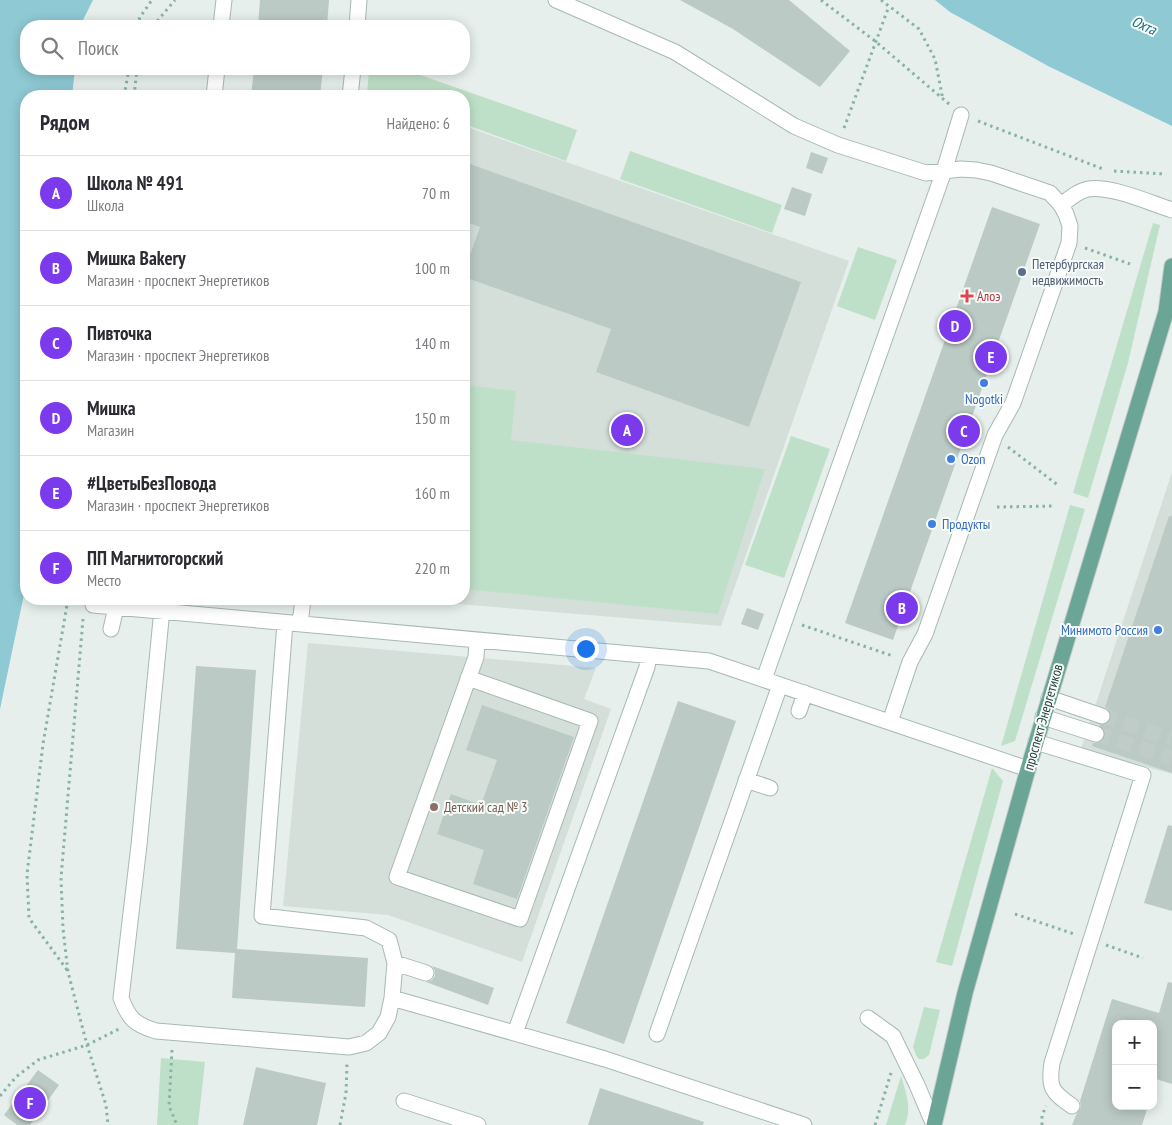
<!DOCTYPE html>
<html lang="ru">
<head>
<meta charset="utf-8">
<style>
	:root { --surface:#fff; --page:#f7f7f7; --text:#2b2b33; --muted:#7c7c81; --line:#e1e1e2; --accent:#7c3aed }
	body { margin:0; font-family:"PT Sans Narrow",sans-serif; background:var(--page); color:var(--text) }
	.controls { position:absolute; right:15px; bottom:15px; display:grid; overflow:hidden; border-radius:10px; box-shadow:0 2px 12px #0003 }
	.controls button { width:45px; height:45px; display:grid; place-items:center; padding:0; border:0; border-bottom:1px solid var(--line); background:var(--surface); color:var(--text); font:25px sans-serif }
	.you { position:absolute; left:585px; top:648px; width:18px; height:18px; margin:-12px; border:4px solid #fff; border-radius:50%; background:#1a73e8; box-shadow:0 0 0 8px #1a73e833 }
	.badge { display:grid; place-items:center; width:32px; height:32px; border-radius:50%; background:var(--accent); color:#fff; font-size:16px; font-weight:700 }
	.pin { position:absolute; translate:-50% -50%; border:2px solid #fff; box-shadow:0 1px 5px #0006 }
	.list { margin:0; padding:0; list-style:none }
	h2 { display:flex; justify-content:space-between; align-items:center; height:65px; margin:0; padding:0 20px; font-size:21px }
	h2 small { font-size:16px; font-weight:400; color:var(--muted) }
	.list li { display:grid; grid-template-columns:32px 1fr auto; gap:15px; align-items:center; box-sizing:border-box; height:75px; padding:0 20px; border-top:1px solid var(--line) }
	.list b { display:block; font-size:19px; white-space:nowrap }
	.list p { margin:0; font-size:16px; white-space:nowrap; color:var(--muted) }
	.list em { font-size:16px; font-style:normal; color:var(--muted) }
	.icon { flex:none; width:28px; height:28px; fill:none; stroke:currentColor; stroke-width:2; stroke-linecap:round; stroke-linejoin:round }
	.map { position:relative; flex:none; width:1172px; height:1125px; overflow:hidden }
	.search { position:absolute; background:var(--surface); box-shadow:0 2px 12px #0003; left:20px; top:20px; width:450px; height:55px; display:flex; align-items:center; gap:12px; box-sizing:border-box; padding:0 18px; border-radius:20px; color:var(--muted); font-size:19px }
	.panel { position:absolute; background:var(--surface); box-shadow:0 2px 12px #0003; left:20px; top:90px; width:450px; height:515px; border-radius:20px }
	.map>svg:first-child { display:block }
	.built { fill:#d4dfda }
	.green { fill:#bfe0c8 }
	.water { fill:#8ec9d4 }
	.building { fill:#bbcac4 }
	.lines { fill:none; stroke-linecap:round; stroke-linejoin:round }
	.minor-tunnel { stroke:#bfccc8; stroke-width:15; stroke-dasharray:15 8; stroke-linecap:butt }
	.minor-casing { stroke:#a8b8b2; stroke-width:17 }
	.major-casing { stroke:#c2cac8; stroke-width:17 }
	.path { stroke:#86b3a5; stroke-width:3; stroke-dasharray:2.5 4; stroke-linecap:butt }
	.minor { stroke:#fff; stroke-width:15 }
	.major { stroke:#6aa596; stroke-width:15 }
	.service-dot { fill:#5c6f8a; stroke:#f7fbf9; stroke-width:2 }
	.health-dot { fill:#e0444e; stroke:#f7fbf9; stroke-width:2 }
	.shop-dot { fill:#3f7fe0; stroke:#f7fbf9; stroke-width:2 }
	.education-dot { fill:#8d6e63; stroke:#f7fbf9; stroke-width:2 }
	.labels { text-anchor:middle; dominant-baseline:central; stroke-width:4; stroke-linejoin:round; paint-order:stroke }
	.service-label { font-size:14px; fill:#4e5e75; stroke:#f7fbf9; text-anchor:start }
	.health-label { font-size:14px; fill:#be3a42; stroke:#f7fbf9; text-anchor:start }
	.shop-label { font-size:14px; fill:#366cbe; stroke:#f7fbf9; text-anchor:start }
	.street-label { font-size:14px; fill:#24423a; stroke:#f7fbf9 }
	.education-label { font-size:14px; fill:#785e54; stroke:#f7fbf9; text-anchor:start }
	.water-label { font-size:15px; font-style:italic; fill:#1c6f80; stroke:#f7fbf9 }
</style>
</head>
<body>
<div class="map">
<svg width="1172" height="1125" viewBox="0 0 1172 1125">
	<rect width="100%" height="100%" fill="#e6efeb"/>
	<path class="built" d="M464 126 849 261 721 626 398 599H464Z
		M1172 472V774L1081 749Z
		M308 643 596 668 584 699 611 709 522 962 388 915 283 906Z"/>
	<path class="green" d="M369 69H403L577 130 566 161 464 124V96H367Z
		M630 151 782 205 772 233 620 179Z
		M1153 223 1160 225 1128 363 1088 498 1073 493Z
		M858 247 897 260 875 320 837 306Z
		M464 385 516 391 511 440 765 469 718 614 464 589Z
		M791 436 830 449 784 578 745 565Z
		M1070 505 1085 509 1015 741 1001 746Z
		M992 768 1003 781 952 966 936 962Z
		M924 1007 940 1010 929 1055 924 1059H919L916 1055 913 1047Z
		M161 1058 205 1062 198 1125H157Z
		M901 1076C906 1092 912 1109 905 1125H886Z"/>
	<path class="water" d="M0 0H93L80 26H26V69H75L72 96H26V585L0 709Z
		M935 0H1172V126L1048 66 950 12Z"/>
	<path class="building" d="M260 0H329L327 26H258Z
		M680 0H789L850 51 820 87 733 29Z
		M254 69H323L320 96H251Z
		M811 152 828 158 822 174 806 168Z
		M467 163 801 282 749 427 596 372 611 329 464 277V272L480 227 464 221V173Z
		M792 187 812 194 805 216 784 209Z
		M992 207 1040 224 893 640 845 623Z
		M1169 516H1172V773L1092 746 1093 743H1098L1105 737V732L1099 725 1108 723 1111 719 1109 710 1105 707Z
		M747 608 764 614 758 630 741 624Z
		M196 666 256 670 237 949 368 958 365 1007 232 998 235 953 176 949Z
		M678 701 736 721 624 1044 566 1023Z
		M482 705 574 737 517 899 473 884 484 850 437 834 451 794 481 805 497 760 466 750Z
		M1168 825 1172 826V911L1144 903Z
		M432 966 494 988 488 1005 426 982 432 980 435 976V971Z
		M1168 982 1172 983V1084L1153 1078V1024H1116V1106H1148L1142 1125H1072L1076 1115 1081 1107 1080 1101 1112 999 1159 1013Z
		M256 1067 326 1083 317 1125H243Z
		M38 1070 59 1085 30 1125H17L4 1115Z
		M600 1088 704 1122 703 1125H588Z"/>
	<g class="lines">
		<path class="minor-tunnel" d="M1102 716 1172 739
			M1096 734 1172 758"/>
		<g class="minor-casing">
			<path id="minor" d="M556 0 675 52 794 126 838 145 926 173 961 169 976 170 991 173 1050 193 1061 205 1066 214 1070 226 1069 243 1013 403 995 435 925 634 910 662 890 722
				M221 26 224 0
				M357 26 359 0
				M214 96 217 69
				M350 96 353 69
				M1061 205C1069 199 1078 191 1088 189 1110 185 1150 203 1172 210
				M163 599 139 845 121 998C129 1019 134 1024 156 1031L349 1047 366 1043 379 1033 388 1017 392 998 395 963 389 940 366 928 262 916 285 623
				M93 605 709 661 1028 769
				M300 624 303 599
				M111 629 118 599
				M468 678 590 721 520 919 397 877 476 657 477 640
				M764 679 944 171 961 115
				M1049 698 1102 716
				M799 711 805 693
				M1043 717 1096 734
				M1036 742 1143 775 1052 1063C1048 1088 1052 1092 1072 1106
				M746 780 770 788
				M395 963 426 973
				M392 998 605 1059 804 1125
				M868 1018 893 1036 917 1085 934 1125
				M515 1033 647 667 649 656
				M657 1034 780 685
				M404 1101 478 1125"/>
		</g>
		<g class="major-casing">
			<path id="major" d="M934 1125 965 993 1028 769 1166 312 1172 266"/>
		</g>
		<path class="path" d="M821 0 875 41 949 104
			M881 0 919 29 935 59 943 100
			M137 26 140 17 152 0
			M153 26 175 0
			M124 96 129 69
			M134 96 137 69
			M978 121 1103 169
			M844 128 889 6
			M1114 171 1165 174
			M1085 248 1130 264
			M1008 447 1059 486
			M997 507 1054 506
			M83 619 61 878 63 929 68 972 87 1045 106 1105 108 1125
			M802 625 893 656
			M1015 914 1074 934
			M1106 945 1143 958
			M67 970 29 918 27 874 43 744 68 599
			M172 1050 169 1106 177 1125
			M0 1096 16 1077 38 1060 87 1045 119 1029
			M340 1125 346 1093 347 1064
			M875 1125 891 1073
			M1042 1125V1116L1046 1106"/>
		<use href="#minor" class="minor"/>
		<use href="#major" class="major"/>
	</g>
	<circle class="service-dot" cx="1022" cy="272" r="5"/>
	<path class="health-dot" d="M964.5 288.5h5v5h5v5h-5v5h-5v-5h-5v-5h5z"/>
	<g class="shop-dot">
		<circle cx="984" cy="383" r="5"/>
		<circle cx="951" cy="459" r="5"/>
		<circle cx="932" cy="524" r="5"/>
		<circle cx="1158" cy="630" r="5"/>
	</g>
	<circle class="education-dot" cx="434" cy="807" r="5"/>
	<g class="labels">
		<g class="service-label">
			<text x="1032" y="264">Петербургская<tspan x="1032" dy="16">недвижимость</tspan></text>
		</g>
		<g class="health-label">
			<text x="977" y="296">Алоэ</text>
		</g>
		<g class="shop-label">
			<text x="984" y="399" text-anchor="middle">Nogotki</text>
			<text x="961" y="459">Ozon</text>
			<text x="942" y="524">Продукты</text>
			<text x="1148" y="630" text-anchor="end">Минимото Россия</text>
		</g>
		<g class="street-label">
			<text transform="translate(1043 717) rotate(-74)">проспект Энергетиков</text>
		</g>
		<g class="education-label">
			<text x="444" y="807">Детский сад № 3</text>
		</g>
		<g class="water-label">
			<text transform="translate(1144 25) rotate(24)">Охта</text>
		</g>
	</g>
</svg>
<div class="controls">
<button>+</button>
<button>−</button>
</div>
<div class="you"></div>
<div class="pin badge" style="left:627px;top:430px">A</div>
<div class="pin badge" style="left:902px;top:608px">B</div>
<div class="pin badge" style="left:964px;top:431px">C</div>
<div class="pin badge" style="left:955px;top:326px">D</div>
<div class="pin badge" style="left:991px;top:357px">E</div>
<div class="pin badge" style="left:30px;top:1103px">F</div>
<div class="search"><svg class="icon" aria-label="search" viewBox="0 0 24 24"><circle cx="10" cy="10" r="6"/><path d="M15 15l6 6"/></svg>Поиск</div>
<section class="panel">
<h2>Рядом<small>Найдено: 6</small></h2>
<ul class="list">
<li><span class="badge">A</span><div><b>Школа № 491</b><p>Школа</p></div><em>70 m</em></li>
<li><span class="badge">B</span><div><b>Мишка Bakery</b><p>Магазин · проспект Энергетиков</p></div><em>100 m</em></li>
<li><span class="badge">C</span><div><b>Пивточка</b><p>Магазин · проспект Энергетиков</p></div><em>140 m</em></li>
<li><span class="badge">D</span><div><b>Мишка</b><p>Магазин</p></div><em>150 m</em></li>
<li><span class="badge">E</span><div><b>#ЦветыБезПовода</b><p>Магазин · проспект Энергетиков</p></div><em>160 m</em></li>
<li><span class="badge">F</span><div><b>ПП Магнитогорский</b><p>Место</p></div><em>220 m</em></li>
</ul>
</section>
</div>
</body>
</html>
